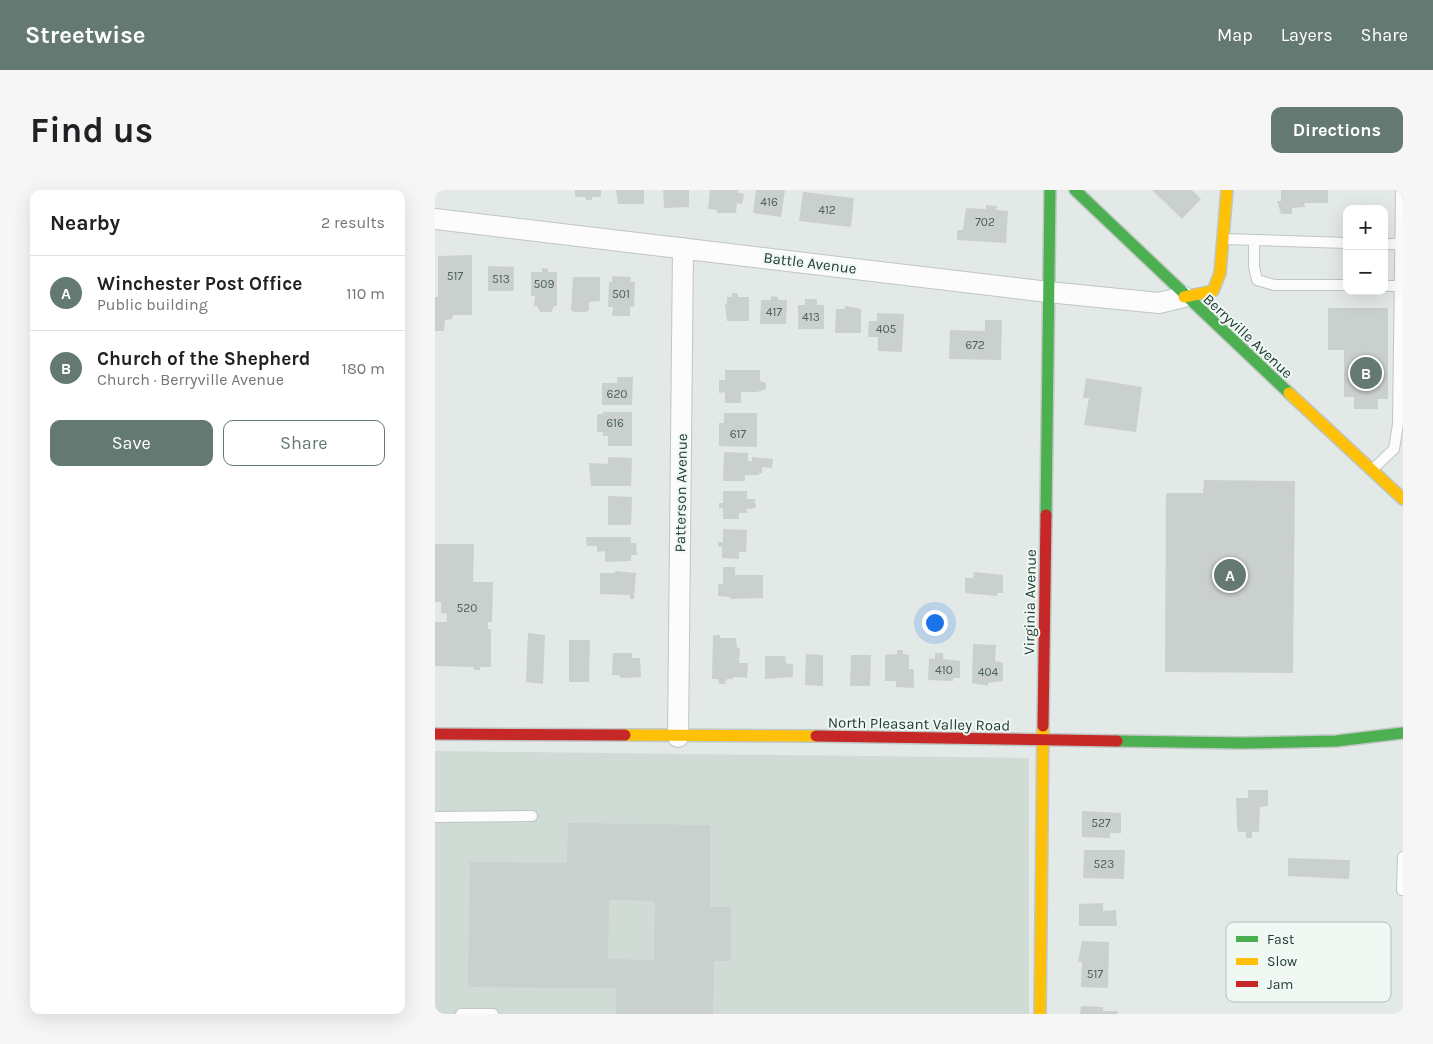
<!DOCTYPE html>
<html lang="en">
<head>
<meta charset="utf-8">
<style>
	:root { --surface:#fff; --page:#f6f6f6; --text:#202124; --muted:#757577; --line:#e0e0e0; --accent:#647972 }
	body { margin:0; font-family:Karla,sans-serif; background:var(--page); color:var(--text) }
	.controls { position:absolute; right:15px; top:15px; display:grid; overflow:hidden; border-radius:10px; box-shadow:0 5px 20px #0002 }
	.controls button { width:45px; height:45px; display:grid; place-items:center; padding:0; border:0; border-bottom:1px solid var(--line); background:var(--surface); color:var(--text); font:25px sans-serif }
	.you { position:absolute; left:499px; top:432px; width:18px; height:18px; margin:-12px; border:4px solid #fff; border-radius:50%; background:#1a73e8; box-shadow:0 0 0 8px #1a73e833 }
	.badge { display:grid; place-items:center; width:32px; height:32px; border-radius:50%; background:var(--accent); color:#fff; font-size:16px; font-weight:700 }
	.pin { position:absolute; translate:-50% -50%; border:2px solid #fff; box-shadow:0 1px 5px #0006 }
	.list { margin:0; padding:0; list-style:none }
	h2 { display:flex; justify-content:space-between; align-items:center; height:65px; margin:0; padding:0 20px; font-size:21px }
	h2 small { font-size:16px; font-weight:400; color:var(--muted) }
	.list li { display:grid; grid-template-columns:32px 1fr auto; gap:15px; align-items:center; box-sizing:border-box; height:75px; padding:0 20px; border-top:1px solid var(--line) }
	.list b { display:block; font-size:19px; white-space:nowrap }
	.list p { margin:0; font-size:16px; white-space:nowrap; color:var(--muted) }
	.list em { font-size:16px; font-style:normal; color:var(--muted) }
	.actions { display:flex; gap:10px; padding:15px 20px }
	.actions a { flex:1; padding:11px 0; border:1px solid var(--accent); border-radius:10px; text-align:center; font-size:18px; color:var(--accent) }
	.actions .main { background:var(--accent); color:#fff }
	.map { position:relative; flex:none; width:968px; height:824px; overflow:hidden; border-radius:10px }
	header { display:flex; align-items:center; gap:30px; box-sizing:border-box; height:70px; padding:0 25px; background:var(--accent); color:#fff }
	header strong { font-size:24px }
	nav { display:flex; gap:28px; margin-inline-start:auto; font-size:18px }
	.intro { display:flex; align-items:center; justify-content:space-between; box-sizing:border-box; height:120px; padding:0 30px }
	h1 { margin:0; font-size:35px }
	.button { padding:12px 22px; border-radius:10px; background:var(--accent); color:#fff; font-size:18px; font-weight:700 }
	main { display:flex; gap:30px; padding:0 30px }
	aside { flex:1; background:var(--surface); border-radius:10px; box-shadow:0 5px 20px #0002 }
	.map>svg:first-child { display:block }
	.built { fill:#d0dbd6 }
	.building { fill:#cad0cd; fill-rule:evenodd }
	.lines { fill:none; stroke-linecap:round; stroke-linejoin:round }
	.lane-casing { stroke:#c0c6c3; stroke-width:12 }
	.street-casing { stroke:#c0c6c3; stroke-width:22 }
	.fast-casing { stroke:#bec7c3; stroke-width:14 }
	.slow-casing { stroke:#bec7c3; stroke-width:14 }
	.jam-casing { stroke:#bec7c3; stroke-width:14 }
	.lane { stroke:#fbfcfb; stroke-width:10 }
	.street { stroke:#fbfcfb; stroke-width:20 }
	.fast { stroke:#4caf50; stroke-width:11 }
	.slow { stroke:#ffc107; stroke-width:11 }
	.jam { stroke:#c62828; stroke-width:11 }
	.labels { text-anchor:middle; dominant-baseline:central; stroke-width:4; stroke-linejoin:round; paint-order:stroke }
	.number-label { font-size:12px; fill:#4b625b }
	.street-label { font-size:15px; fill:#203d34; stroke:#f0f8f4 }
	.key { fill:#f0f8f4; stroke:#b2c0ba; stroke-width:1 }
	.key-label { font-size:14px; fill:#203d34 }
</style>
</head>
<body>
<header>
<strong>Streetwise</strong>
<nav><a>Map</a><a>Layers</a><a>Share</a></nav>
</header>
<div class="intro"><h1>Find us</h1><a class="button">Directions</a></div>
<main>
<aside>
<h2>Nearby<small>2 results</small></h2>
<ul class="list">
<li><span class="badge">A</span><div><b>Winchester Post Office</b><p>Public building</p></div><em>110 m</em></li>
<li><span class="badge">B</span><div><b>Church of the Shepherd</b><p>Church · Berryville Avenue</p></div><em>180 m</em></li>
</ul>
<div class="actions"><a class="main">Save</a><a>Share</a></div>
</aside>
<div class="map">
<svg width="968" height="824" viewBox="0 0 968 824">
	<rect width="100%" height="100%" fill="#e3e9e6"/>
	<path class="built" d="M0 561 594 568V824H0Z"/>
	<path class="building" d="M140 0H166V7H157V10H151V7H140Z
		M181 0H209V14H183Z
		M228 0H254V17L229 18Z
		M275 0H303V3L309 4 307 14 302 13 301 23H282V20L273 19Z
		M321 0H350L346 27 318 23Z
		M717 0H757L766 9 747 29Z
		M846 0H893V13H869L870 17 857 18V24H846L842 11H846Z
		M368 2 419 8 416 37 364 31Z
		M551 15 562 16 561 20 573 21 571 53 522 50V40H528L531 18 551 19Z
		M37 65V125H18L17 129 10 130 9 141H0V107H3V66Z
		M53 76 79 77V101H53Z
		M107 78 113 79V82H122V116H119L116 122H105L102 116H99L100 106H96V82H107Z
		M177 86 196 87 195 92H200L199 117H195V126H177L178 117H173L174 92H177Z
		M138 87H165V111L154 112V120L151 122H139L136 120Z
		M297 103H303V107H314V131H292L290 114H292V107H297Z
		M336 106 343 107V110H352L351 134H325L326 110H336Z
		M370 109H382V115H389V139H363V115H370Z
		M410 116 426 119V143H400L401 119H410Z
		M893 118H953V209H943V219H919V207H909V160H893Z
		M442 123 469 124 467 162 443 161V147H433L434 131H442Z
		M550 130H567L566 170 514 169 515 140 550 141Z
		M290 180H325V191L331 193V199L322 202H306V213H290V202L284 203V190H290Z
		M182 187H198L197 215H167V193H182Z
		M651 188 707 197 701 242 649 235 654 208H648Z
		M168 222H197V256H173V246H168V242H162V224H168Z
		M289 223H322V257L284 256V233H289Z
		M289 262 313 263V271H317V267L338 269 337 278 327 277V283H324V285H310V291H288Z
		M173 267 197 268 196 296H156L154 273 173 274Z
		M769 290 860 291 858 483 730 482 731 303H768Z
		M288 301H312V309H320L321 318 311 319 312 323H304V329H288V318H284V313H288Z
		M173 306 197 307 196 335H173Z
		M288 339 312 340 311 362H304V369L287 368V357H283V352H288Z
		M151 347H196V353H201L202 365H196V371L170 372V361L162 362V356H152Z
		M0 354H39L38 392H58L57 432H53V439H56V477H45V480H39L38 477 0 476V432H12V424L6 423V412H0Z
		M288 377H300V385H328V408L295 409V407L283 406V394H288Z
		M180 381 201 383 199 409H195V405L165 404V383H180Z
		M539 382 568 385V403H562V406L530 403V388H538Z
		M93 443 110 445 108 494 91 492Z
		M278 445H285V448H301L302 458H305L304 473H313L312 488 298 487V489H292L290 494H284L283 489H277Z
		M134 450H155L154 492H134Z
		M538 454 561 455 560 471 568 473V491L553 493V496L537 493Z
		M462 460H468V464L474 465V479H479V498L461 497V491H450V465L462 464Z
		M178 463H197V468H205L206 487 186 488 184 485H177Z
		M500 463H508V469L525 471V488H518V491L493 490 494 468 500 469Z
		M371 464 388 465V496L370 495Z
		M416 465H436L435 496H415Z
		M330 466H350L351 473 358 475V487L330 489Z
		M813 600H833V616L825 617 824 642H817V648H811V642H803L802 635 801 608H813Z
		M647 621 686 623V643H675V648L647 647Z
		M133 633 275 635V717H296V771H279L278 824H181V798L33 797 35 672 132 673ZM174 710 220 711 219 770 173 769Z
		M649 660H690L689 689 648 688Z
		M853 668 915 670 914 689 853 686Z
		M668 713V721L681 720 682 736H644V714Z
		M647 751 674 752 673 798 646 797 647 772H643Z
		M646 816 668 817V821H683L682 824H645Z"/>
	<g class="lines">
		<g class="lane-casing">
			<path id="lane" d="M790 49 912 53
				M819 50V77L822 90 839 95H912
				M949 54H965
				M949 96H965
				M937 280 959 259 963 234 966 0
				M0 627 97 626
				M967 700 968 667
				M26 824H58"/>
		</g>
		<g class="street-casing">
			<path id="street" d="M0 29 613 102 724 113 749 107
				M243 547 248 58"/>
		</g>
		<g class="fast-casing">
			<path id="fast" d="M640 0 854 203
				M611 325 615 0
				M682 551 808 553 901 551 968 543"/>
		</g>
		<g class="slow-casing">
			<path id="slow" d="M749 107 778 101 785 83 792 0
				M854 203 968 309
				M190 545 381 546
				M605 824 608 536"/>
		</g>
		<g class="jam-casing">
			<path id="jam" d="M608 536 611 325
				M0 544 190 545
				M381 546 682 551"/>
		</g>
		<use href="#lane" class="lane"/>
		<use href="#street" class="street"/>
		<use href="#fast" class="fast"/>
		<use href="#slow" class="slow"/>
		<use href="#jam" class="jam"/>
	</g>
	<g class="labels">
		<g class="number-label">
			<text x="334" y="12">416</text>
			<text x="392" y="20">412</text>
			<text x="550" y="32">702</text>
			<text x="20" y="86">517</text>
			<text x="66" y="89">513</text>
			<text x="109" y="94">509</text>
			<text x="186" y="104">501</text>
			<text x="339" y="122">417</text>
			<text x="376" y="127">413</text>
			<text x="451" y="139">405</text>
			<text x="540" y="155">672</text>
			<text x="182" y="204">620</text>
			<text x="180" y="233">616</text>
			<text x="303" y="244">617</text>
			<text x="32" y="418">520</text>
			<text x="509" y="480">410</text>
			<text x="553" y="482">404</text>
			<text x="666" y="633">527</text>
			<text x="669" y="674">523</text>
			<text x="660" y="784">517</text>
		</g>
		<g class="street-label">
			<text transform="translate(375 73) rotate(7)">Battle Avenue</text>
			<text transform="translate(813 146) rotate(43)">Berryville Avenue</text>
			<text transform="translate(246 303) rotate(-89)">Patterson Avenue</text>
			<text transform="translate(595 412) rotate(-89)">Virginia Avenue</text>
			<text transform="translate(484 534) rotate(1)">North Pleasant Valley Road</text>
		</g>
	</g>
	<rect x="791" y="732" width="165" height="80" rx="8" class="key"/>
	<rect x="801" y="746" width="22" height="6" fill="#4caf50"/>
	<rect x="801" y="768" width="22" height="7" fill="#ffc107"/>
	<rect x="801" y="791" width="22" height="6" fill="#c62828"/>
	<g class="key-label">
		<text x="832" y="754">Fast</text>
		<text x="832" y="776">Slow</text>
		<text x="832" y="799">Jam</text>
	</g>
</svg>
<div class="controls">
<button>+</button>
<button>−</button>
</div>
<div class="you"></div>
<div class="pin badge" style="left:795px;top:385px">A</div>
<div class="pin badge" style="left:931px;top:183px">B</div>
</div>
</main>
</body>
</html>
